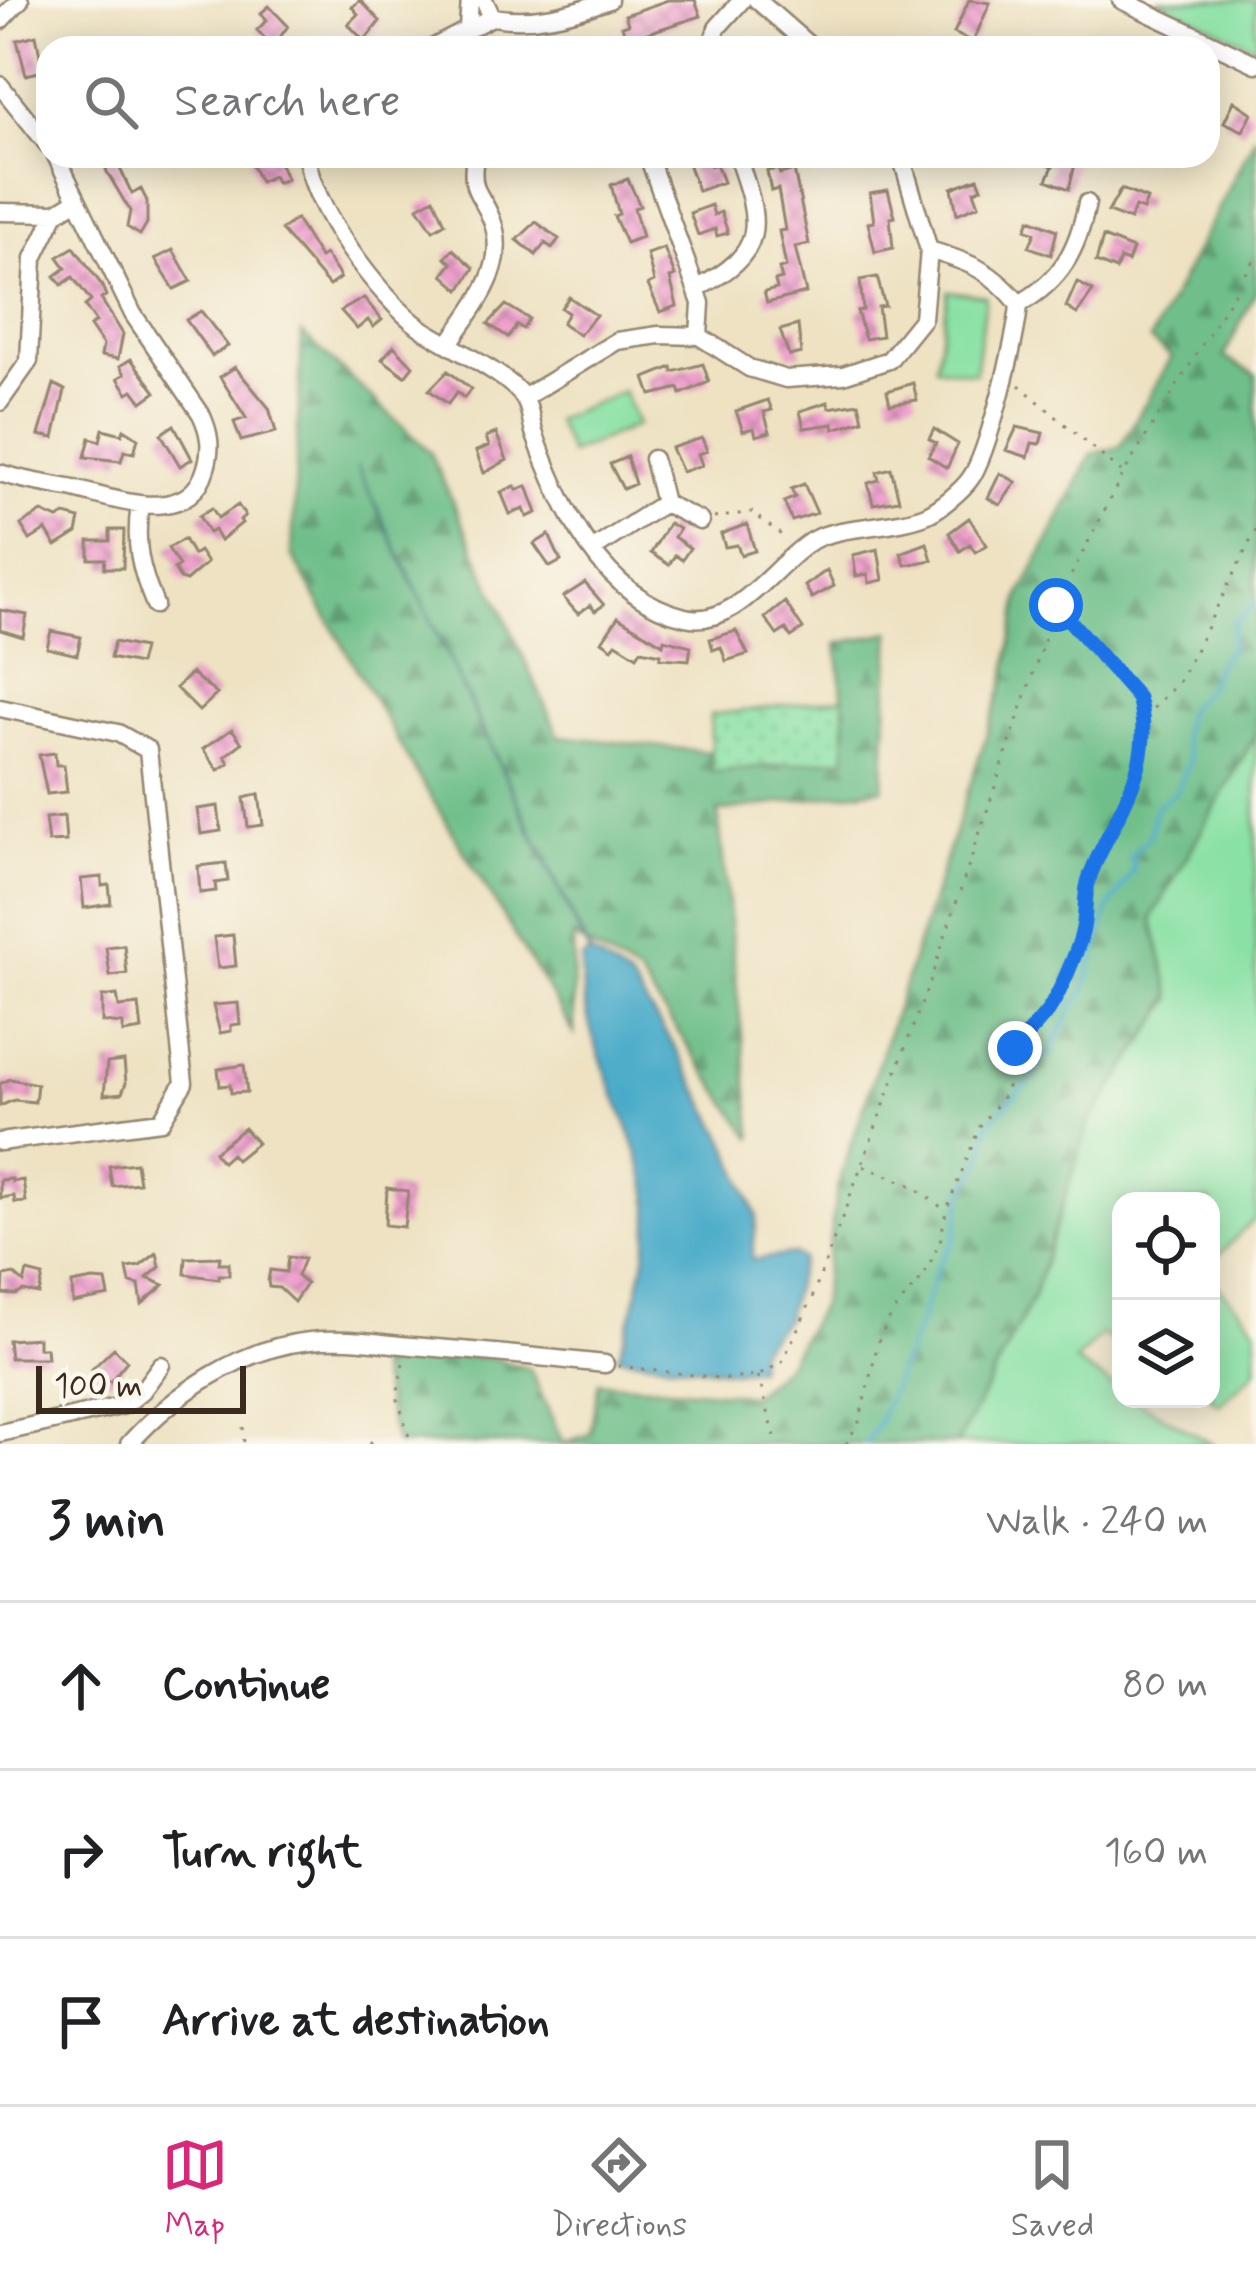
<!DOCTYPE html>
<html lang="en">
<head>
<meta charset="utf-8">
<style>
	:root { --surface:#fff; --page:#f6f6f6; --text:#202124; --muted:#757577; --line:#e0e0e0; --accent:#db2777 }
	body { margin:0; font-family:Mynerve,sans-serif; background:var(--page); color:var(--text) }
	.controls { position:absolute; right:36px; bottom:36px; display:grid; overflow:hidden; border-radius:24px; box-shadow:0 6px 30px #0003 }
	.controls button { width:108px; height:108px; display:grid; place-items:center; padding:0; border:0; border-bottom:3px solid var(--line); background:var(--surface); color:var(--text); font:60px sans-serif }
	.scale { position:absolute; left:36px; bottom:30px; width:210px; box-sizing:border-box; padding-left:12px; border:6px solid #3b2a1e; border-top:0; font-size:33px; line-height:42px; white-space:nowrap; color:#3b2a1e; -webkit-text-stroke:9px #fbf7ec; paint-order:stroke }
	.stop { position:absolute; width:36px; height:36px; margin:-27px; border:9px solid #1a73e8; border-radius:50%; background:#fff }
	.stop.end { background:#1a73e8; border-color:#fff; box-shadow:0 3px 12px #0008 }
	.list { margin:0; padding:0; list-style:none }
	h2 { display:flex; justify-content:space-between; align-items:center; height:156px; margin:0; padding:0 48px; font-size:51px }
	h2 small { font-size:39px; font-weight:400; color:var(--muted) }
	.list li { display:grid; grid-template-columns:78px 1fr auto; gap:36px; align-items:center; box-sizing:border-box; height:168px; padding:0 48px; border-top:3px solid var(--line) }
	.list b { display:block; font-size:45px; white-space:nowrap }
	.list em { font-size:39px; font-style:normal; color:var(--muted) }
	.icon { flex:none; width:66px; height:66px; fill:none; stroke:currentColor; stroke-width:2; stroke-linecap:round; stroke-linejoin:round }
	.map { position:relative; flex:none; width:1256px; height:1444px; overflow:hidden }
	.search { position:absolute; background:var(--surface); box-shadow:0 6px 30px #0003; left:36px; right:36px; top:36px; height:132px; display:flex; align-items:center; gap:30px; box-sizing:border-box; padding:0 42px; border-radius:36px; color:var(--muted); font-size:45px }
	.sheet { height:660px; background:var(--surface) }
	nav { display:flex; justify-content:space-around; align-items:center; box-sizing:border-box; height:168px; border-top:3px solid var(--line); background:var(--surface); font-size:33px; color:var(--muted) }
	nav a { display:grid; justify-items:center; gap:6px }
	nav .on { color:var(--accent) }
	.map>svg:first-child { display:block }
	.grass { fill:#8ae1a5; stroke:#628662; stroke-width:3 }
	.forest { fill:url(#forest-firs); stroke:#557454; stroke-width:3 }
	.garden { fill:url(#garden-dots); stroke:#628662; stroke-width:3 }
	.water { fill:#4aabc9; stroke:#426a74; stroke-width:3 }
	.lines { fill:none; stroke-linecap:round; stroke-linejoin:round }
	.stream { stroke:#4aabc9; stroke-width:4.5 }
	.building { fill:url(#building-cross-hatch) }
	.minor-casing { stroke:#948670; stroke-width:21 }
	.path { stroke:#948670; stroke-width:3; stroke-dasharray:3 9; stroke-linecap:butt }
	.minor { stroke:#fff; stroke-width:16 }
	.route { stroke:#1a73e8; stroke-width:15 }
</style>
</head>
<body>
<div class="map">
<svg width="1256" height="1444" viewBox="0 0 1256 1444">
	<defs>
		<pattern id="forest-firs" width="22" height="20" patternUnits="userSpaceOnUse" patternTransform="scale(3)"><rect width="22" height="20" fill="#6fbf8a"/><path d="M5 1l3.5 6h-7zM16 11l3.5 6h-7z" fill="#5c9b70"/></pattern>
		<pattern id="garden-dots" width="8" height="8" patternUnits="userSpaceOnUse" patternTransform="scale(3)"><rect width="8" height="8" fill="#8ae1a5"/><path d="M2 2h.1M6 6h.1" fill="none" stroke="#78c18e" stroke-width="1.8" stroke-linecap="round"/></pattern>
		<pattern id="building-cross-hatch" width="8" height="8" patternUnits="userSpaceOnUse" patternTransform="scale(3)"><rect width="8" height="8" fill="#f0a1ce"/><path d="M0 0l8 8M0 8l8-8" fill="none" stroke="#c483a7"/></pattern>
	</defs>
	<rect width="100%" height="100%" fill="#fbf7ec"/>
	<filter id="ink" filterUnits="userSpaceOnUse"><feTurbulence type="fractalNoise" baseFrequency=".00833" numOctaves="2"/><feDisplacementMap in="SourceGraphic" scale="24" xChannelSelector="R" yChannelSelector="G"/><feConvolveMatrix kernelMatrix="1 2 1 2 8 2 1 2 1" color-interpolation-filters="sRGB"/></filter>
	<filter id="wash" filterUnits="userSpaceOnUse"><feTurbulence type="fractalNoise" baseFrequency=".004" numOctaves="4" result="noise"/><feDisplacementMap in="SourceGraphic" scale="48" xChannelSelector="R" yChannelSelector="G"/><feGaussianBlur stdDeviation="2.7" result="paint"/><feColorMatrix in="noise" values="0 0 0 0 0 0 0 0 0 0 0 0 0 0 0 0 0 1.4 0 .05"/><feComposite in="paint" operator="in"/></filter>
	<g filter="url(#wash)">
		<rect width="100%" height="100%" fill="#eee2c3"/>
		<path class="grass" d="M1157 0H1256V47Z
			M948 291 986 296 975 373 936 367Z
			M623 391 637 425 570 454 555 420Z
			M1256 734V1217L1211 1263V1201H1121V1346L1101 1335 1075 1362 1121 1391V1399H1134L1212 1444H957L1033 1297 1088 1125 1172 999 1152 918Z
			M1211 1278 1256 1327V1370L1220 1404 1211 1399Z"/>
		<path class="forest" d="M1256 135V291L1224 357 1256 375V734L1152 918 1172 999 1088 1125 1033 1297 957 1444H396L374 1353 492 1358 530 1369 563 1443 590 1434 599 1382 752 1395 785 1366 821 1304 837 1188 1005 679 1020 597 1092 454 1120 447 1172 357 1150 340Z
			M302 333 430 452 559 736 710 752 712 772 847 734 837 644 891 632 883 788 718 812 753 1139 639 976 573 937 574 1033 406 756 292 555Z"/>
		<path class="garden" d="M844 698 846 758 712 772 710 715Z"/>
		<path class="water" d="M357 466 590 953 630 980 675 1047 727 1143 757 1216 752 1260 793 1254 802 1259 786 1318 759 1349 757 1368 733 1371 618 1357C634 1312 658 1229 646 1182 628 1106 578 1040 582 959L589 953Z"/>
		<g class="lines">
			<path class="stream" d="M865 1444 878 1423 918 1327 938 1265 954 1241 965 1188 981 1162 990 1121 1036 1074 1040 1058 1051 1054C1055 1034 1070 1024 1072 1004L1083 995 1109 908 1134 870 1131 856 1150 836 1155 808 1176 792 1189 762 1182 735 1186 711 1209 685 1216 665 1231 646 1233 624 1256 603"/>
		</g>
		<g id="blocks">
			<path class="building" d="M360 0 380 21 364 41 348 24 358 14 352 7Z
				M668 0H695L701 16 638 36 640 43 629 47 622 26 628 24 625 15Z
				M969 0 990 3 973 42 954 33Z
				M269 6 288 26 273 47 257 30 267 20 261 13Z
				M36 35 43 71 26 75 17 40Z
				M1234 101 1252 113 1243 131 1224 122Z
				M114 156 132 194 141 189 147 201V223L140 235 127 227 130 211 107 172 103 159Z
				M259 156H276L287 179 277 183 273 176 260 182 249 160Z
				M706 156 710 166 716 164 723 182 698 191 688 163Z
				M1029 156H1057L1075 164 1069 189 1047 180 1053 166Z
				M778 169 780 174 794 170 809 244 795 247 806 293 767 303 764 292 777 289 775 281 782 279 779 269 786 267 779 231 785 230 778 189 771 191 767 171Z
				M978 178 982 188 974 191 979 205 957 214 952 188Z
				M628 179 640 206 634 208 642 237 626 243 614 216 619 214 611 185Z
				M1121 189 1147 199 1143 210 1135 207 1130 220 1108 212Z
				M888 190 895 217 890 218 893 248 875 252 868 223 874 222 870 193Z
				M434 198 445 223 433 230 418 207Z
				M711 205 714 215 721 212 728 233 717 236 715 229 698 235 690 213Z
				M296 219 320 258 325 255 337 272 340 278 329 286 281 230Z
				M1030 219 1057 230 1051 255 1029 247 1035 233 1026 229Z
				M536 222 559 239 552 248 545 243 536 255 517 240Z
				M1103 237 1133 249 1128 262 1120 259 1116 270 1096 262Z
				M74 247 101 284 106 296 101 299 123 334 118 359 101 356 103 345 90 326 96 322 85 306 91 301 73 277 62 285 55 276 66 268 58 257Z
				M664 248 675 276 670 278 677 306 660 312 648 285 654 282 647 254Z
				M453 249 474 268 460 290 443 275 452 263 445 258Z
				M173 250 191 281 174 289 155 259Z
				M877 277 885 306 878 307 882 336 865 339 857 311 863 310 860 280Z
				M1077 282 1093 291 1077 314 1066 307Z
				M569 297 596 315 579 335 562 323 568 313 561 308Z
				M364 298 382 320 373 327 368 320 357 329 341 311Z
				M506 305 529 319 523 329 517 325 508 337 488 324Z
				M201 311 228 346 212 356 186 320Z
				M798 325 801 353 789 356 780 330Z
				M394 346 413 366 405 376 382 359Z
				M131 359 156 392 142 402 133 390 128 393 118 378 125 374 120 366Z
				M703 364 709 382 681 394 679 388 651 395 645 378 672 367 673 372Z
				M235 367 269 408 276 432 241 441 234 422 246 418 220 377Z
				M448 371 471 389 464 398 457 392 448 404 429 390Z
				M913 383 917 400 890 404 887 391Z
				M54 384 65 390 54 438 39 435Z
				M768 400 772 410 764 412 770 432 756 436 754 428 743 431 736 411Z
				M828 402 829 408 859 403 863 420 834 429 833 424 804 428 800 411Z
				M174 425 192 459 180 466 161 434Z
				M1017 427 1043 433 1040 444 1032 443 1028 457 1006 450Z
				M103 429 122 434 124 429 138 438 134 453 124 451 121 461 85 457 90 438 100 441Z
				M934 429 958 444 947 468 928 456 936 443 929 439Z
				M496 433 507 460 484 473 476 451 489 446 486 437Z
				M702 438 707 451 698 454 702 465 682 472 671 448Z
				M627 457 635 484 623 489 610 464Z
				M891 468 899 500 873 504 868 483 879 480 877 472Z
				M1000 473 1016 482 1000 505 988 498Z
				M804 484 817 513 792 521 784 502 795 497 791 489Z
				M515 486 517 490 527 486 537 513 527 517 524 509 510 514 501 492Z
				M238 505 245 516 240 520 242 523 220 541 214 530 209 533 199 516 212 508 218 518Z
				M42 512 58 519 65 515 80 519 77 533 56 546 46 530 30 540 21 525Z
				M969 518 987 545 975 552 970 544 960 551 949 533Z
				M669 523 679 529 674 537 690 548 682 560 675 555 669 565 651 553Z
				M747 524 755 551 741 555 737 545 725 547 721 534Z
				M110 530H124L123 568H104L105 559H89V541H110Z
				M549 535 561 561 550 567 534 544Z
				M184 539 193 555 199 551 207 563 186 581 180 579 174 569 179 566 168 548Z
				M927 543 932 560 905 565 901 553Z
				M878 549 883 580 869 583 868 574 856 576 853 555Z
				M827 570 834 586 812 598 805 586Z
				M585 583 604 605 595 611 590 605 578 614 563 597Z
				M785 602 803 629 791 637 786 629 777 635 765 618Z
				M0 610 27 615 23 637 0 630Z
				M618 617 663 644 664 639 691 646 689 660 660 658 661 654 641 650 637 656 616 643 612 648 602 641Z
				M51 631 81 637 77 655 47 648Z
				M736 631 748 654 726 661 721 647 713 650 710 639Z
				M114 642 143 648 139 664 110 658Z
				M191 673 217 694 199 711 176 688Z
				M232 729 242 743 225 756 229 763 218 770 203 749Z
				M55 753 56 765H64L67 792 47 794 39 755Z
				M259 794 263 825 248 827 244 798Z
				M218 806 221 831 201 834 197 809Z
				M64 816 66 841 48 842 45 818Z
				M226 863 228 881 215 883 216 891 200 893 198 866Z
				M102 877V886L109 885 111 904 84 908 81 879Z
				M233 935 236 966 218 968 214 937Z
				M124 945 127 974 110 976 106 947Z
				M117 995 119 1007 139 1005 142 1030 123 1033V1024L102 1022V997Z
				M238 1003 240 1024 231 1025V1031L220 1033 213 1005Z
				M124 1061 126 1083 122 1093 104 1095 107 1063Z
				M244 1065 247 1092 231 1093 230 1085 220 1086 218 1069Z
				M10 1079 37 1084 35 1102 14 1100 0 1106V1084Z
				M244 1128 257 1143 236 1160 231 1154 222 1162 214 1152Z
				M136 1163 139 1183 112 1186 109 1166Z
				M12 1179V1182L23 1180 26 1202 15 1203 14 1196 0 1198V1180Z
				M387 1188 408 1191 404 1227 385 1225Z
				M157 1253 160 1267 147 1278 164 1285 142 1304 139 1285 130 1283 127 1268 140 1266Z
				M220 1257 219 1263H229V1275H219V1279L185 1274 186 1258Z
				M288 1257 304 1259 297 1276 306 1284 294 1302 279 1288 269 1287 268 1281 270 1270 286 1272Z
				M27 1272 43 1276 39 1294 23 1291 16 1295 3 1294 4 1276 14 1274 24 1283Z
				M93 1280 106 1281 109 1296 73 1303 72 1284Z
				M38 1338V1348H46L47 1358H10L8 1340Z
				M114 1348 127 1361 110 1382 92 1369Z"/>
		</g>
	</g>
	<g filter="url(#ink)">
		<use href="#blocks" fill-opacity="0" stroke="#948670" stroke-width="3"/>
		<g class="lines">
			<g class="minor-casing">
				<path id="minor" d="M484 0 492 17
					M757 0 812 48
					M1121 0 1256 64
					M492 17C533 24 570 14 609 0
					M0 21 20 0
					M468 27 470 0
					M432 48 492 17
					M711 48 717 28 742 0
					M0 85 48 145
					M307 156C310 205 381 300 421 328 444 344 513 376 525 400 531 410 531 424 535 435 561 507 602 598 685 617 737 629 775 562 813 540 840 525 897 528 928 514 941 508 962 490 970 479 988 455 1017 335 1019 304 993 271 969 262 929 250
					M648 156 701 303 699 336
					M0 212 56 213 77 200
					M696 289C767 252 762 226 737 156
					M1019 304C1061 281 1078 249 1087 203
					M450 342C475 305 511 265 491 218 481 193 471 193 474 164
					M525 397 617 341 659 335 699 336 749 368 786 379 843 375 889 360 923 318 929 250 901 156
					M0 402 29 361 34 258 56 213
					M653 459 664 503
					M0 473C24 481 49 484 74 489 115 499 189 528 206 468 212 448 210 433 201 414L133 314 56 156
					M140 505C134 544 140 569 155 605
					M592 550 664 503 700 521
					M0 708 118 733 148 750 184 1083 161 1121 0 1142
					M0 1433 125 1405 142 1391 161 1365
					M129 1444C175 1393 240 1348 310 1341 344 1337 378 1343 412 1346 476 1351 540 1357 605 1364"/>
			</g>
			<path class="path" d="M1019 385 1121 472
				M714 518 752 512 785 538
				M1145 717 1180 680 1256 530
				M864 1166 913 1186 945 1210
				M403 1363 397 1396 411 1444
				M618 1366 727 1379 758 1376 782 1362 811 1301 930 981 1056 605 1123 474 1256 257
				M758 1376 777 1444
				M243 1427 244 1444
				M370 1441 372 1444
				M846 1444 859 1422 879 1339 893 1312 924 1276 940 1242 946 1211 980 1126 1006 1092 1015 1048 1052 1005 1083 928 1082 900 1091 873 1134 785 1143 749 1144 718 1138 698 1059 608"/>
			<use href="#minor" class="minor"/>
		</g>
	</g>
	<g class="lines" filter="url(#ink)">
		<path class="route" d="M1015 1048C1026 1034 1042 1021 1051 1006 1061 990 1080 946 1083 928 1087 909 1083 893 1091 873 1114 815 1158 765 1138 698L1056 605"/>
	</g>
</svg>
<div class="controls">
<button><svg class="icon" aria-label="locate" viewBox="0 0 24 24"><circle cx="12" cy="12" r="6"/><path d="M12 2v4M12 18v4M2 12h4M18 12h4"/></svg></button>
<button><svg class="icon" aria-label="layers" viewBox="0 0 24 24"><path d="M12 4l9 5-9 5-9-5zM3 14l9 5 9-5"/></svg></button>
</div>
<div class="scale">100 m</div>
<div class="stop" style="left:1056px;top:605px"></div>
<div class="stop end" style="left:1015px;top:1048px"></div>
<div class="search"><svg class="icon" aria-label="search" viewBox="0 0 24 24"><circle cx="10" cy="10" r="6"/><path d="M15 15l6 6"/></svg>Search here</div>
</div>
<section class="sheet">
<h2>3 min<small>Walk · 240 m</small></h2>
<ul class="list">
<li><svg class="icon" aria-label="ahead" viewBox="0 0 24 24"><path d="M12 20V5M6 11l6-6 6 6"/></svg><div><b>Continue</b></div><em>80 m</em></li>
<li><svg class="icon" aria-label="right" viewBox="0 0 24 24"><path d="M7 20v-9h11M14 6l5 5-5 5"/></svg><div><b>Turn right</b></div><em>160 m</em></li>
<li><svg class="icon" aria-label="arrive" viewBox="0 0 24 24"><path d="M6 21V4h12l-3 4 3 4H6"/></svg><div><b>Arrive at destination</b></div></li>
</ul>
</section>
<nav>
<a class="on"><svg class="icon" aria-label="map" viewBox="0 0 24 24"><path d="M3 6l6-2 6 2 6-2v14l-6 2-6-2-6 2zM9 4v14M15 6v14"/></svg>Map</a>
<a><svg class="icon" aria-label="directions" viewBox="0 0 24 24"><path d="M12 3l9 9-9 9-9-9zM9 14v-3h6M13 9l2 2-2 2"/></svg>Directions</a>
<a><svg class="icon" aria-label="saved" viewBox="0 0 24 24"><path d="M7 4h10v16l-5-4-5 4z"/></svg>Saved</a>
</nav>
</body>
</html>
